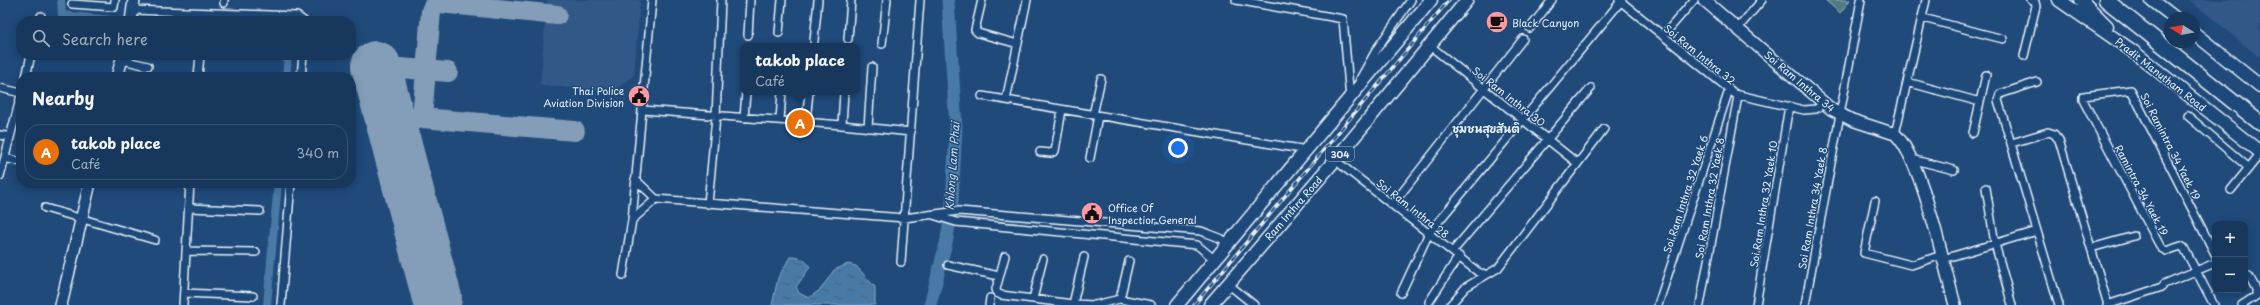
<!DOCTYPE html>
<html lang="en">
<head>
<meta charset="utf-8">
<style>
	:root { --surface:#17385c; --page:#244365; --text:#f1f3f6; --muted:#9eacbb; --line:#365272; --accent:#ff9aa2 }
	body { margin:0; font-family:"Playpen Sans","Playpen Sans Thai",sans-serif; background:var(--page); color:var(--text) }
	.controls { position:absolute; right:12px; bottom:12px; display:grid; overflow:hidden; border-radius:8px; box-shadow:0 2px 10px #0003 }
	.controls button { width:36px; height:36px; display:grid; place-items:center; padding:0; border:0; border-bottom:1px solid var(--line); background:var(--surface); color:var(--text); font:20px sans-serif }
	.compass { position:absolute; left:2164px; top:12px; width:36px; height:36px; border-radius:50%; background:var(--surface); box-shadow:0 2px 10px #0003; rotate:281deg }
	.you { position:absolute; left:1178px; top:148px; width:14px; height:14px; margin:-10px; border:3px solid #fff; border-radius:50%; background:#1a73e8; box-shadow:0 0 0 6px #1a73e833 }
	.badge { display:grid; place-items:center; width:26px; height:26px; border-radius:50%; background:var(--accent); color:#fff; font-size:13px; font-weight:700 }
	.pin { position:absolute; translate:-50% -50%; border:2px solid #fff; box-shadow:0 1px 4px #0006 }
	.popup { position:absolute; left:740px; top:43px; width:120px; height:52px; box-sizing:border-box; display:grid; place-content:center; border-radius:8px; background:var(--surface); filter:drop-shadow(0 1px 3px #0005); font-size:13px; white-space:nowrap; color:var(--muted) }
	.popup b { font-size:15px; color:var(--text) }
	.popup::after { content:''; position:absolute; left:50%; top:100%; margin-left:-8px; border:8px solid transparent; border-top-color:var(--surface) }
	.list { margin:0; padding:0; list-style:none }
	h2 { display:flex; justify-content:space-between; align-items:center; height:52px; margin:0; padding:0 16px; font-size:17px }
	h2 small { font-size:13px; font-weight:400; color:var(--muted) }
	.list li { display:grid; grid-template-columns:26px 1fr auto; gap:12px; align-items:center; box-sizing:border-box; height:56px; margin:0 8px 8px; padding:0 8px; border:1px solid var(--line); border-radius:16px }
	.list b { display:block; font-size:15px; white-space:nowrap }
	.list p { margin:0; font-size:13px; white-space:nowrap; color:var(--muted) }
	.list em { font-size:13px; font-style:normal; color:var(--muted) }
	.icon { flex:none; width:22px; height:22px; fill:none; stroke:currentColor; stroke-width:2; stroke-linecap:round; stroke-linejoin:round }
	.map { position:relative; flex:none; width:2260px; height:305px; overflow:hidden }
	.search { position:absolute; background:var(--surface); box-shadow:0 2px 10px #0003; left:16px; top:16px; width:340px; height:44px; display:flex; align-items:center; gap:10px; box-sizing:border-box; padding:0 14px; border-radius:16px; color:var(--muted); font-size:15px }
	.panel { position:absolute; background:var(--surface); box-shadow:0 2px 10px #0003; left:16px; top:72px; width:340px; height:116px; border-radius:16px }
	.map>svg:first-child { display:block }
	.built { fill:#335888 }
	.pitch { fill:#4f7c84; stroke:#9cb6be }
	.water { fill:url(#water-ripples); stroke:#88a9c6 }
	.lines { fill:none; stroke-linecap:round; stroke-linejoin:round }
	.canal { stroke:#4879a5; stroke-width:8 }
	.river { stroke:#4879a5; stroke-width:13 }
	.taxiway { stroke:#849eb9; stroke-width:20 }
	.runway { stroke:#849eb9; stroke-width:50 }
	.street-casing { stroke:#e8f1f8; stroke-width:10 }
	.secondary-casing { stroke:#e8f1f8; stroke-width:14 }
	.primary-casing { stroke:#e8f1f8; stroke-width:15 }
	.highway-casing { stroke:#e8f1f8; stroke-width:17 }
	.street { stroke:#1f4a7a; stroke-width:7 }
	.secondary { stroke:#1f4a7a; stroke-width:11 }
	.primary { stroke:#1f4a7a; stroke-width:12 }
	.highway { stroke:#1f4a7a; stroke-width:14 }
	.rail-casing { stroke:#e8f1f8; stroke-width:3.5 }
	.rail { stroke:#1f4a7a; stroke-width:2; stroke-dasharray:6; stroke-linecap:butt }
	.labels { text-anchor:middle; dominant-baseline:central; stroke-width:3; stroke-linejoin:round; paint-order:stroke }
	.shield { fill:#1f4a7a; stroke:#acbfd2; stroke-width:1 }
	.shield-label { font-size:9px; font-weight:bold; fill:#e8f1f8 }
	.poi-label { font-size:10px; fill:#e8f1f8; stroke:#1f4a7a; text-anchor:start }
	.street-label { font-size:10px; fill:#e8f1f8; stroke:#1f4a7a }
	.neighbourhood-label { font-size:11px; font-weight:bold; fill:#e8f1f8; stroke:#1f4a7a }
	.water-label { font-size:11px; font-style:italic; fill:#d0dfec; stroke:#1f4a7a }
</style>
</head>
<body>
<div class="map">
<svg width="2260" height="305" viewBox="0 0 2260 305">
	<defs>
		<pattern id="water-ripples" width="26" height="14" patternUnits="userSpaceOnUse"><rect width="26" height="14" fill="#4879a5"/><path d="M2 4q2-2 4 0t4 0M15 11q2-2 4 0t4 0" fill="none" stroke="#47637c"/></pattern>
	</defs>
	<rect width="100%" height="100%" fill="#1f4a7a"/>
	<filter id="ink" filterUnits="userSpaceOnUse"><feTurbulence type="fractalNoise" baseFrequency=".025" numOctaves="2"/><feDisplacementMap in="SourceGraphic" scale="8" xChannelSelector="R" yChannelSelector="G"/><feConvolveMatrix kernelMatrix="1 2 1 2 8 2 1 2 1" color-interpolation-filters="sRGB"/></filter>
	<g filter="url(#ink)">
		<path class="built" d="M547 0H640L634 75 613 92 540 85Z
			M2189 0H2260V58L2211 17Z"/>
		<path class="pitch" d="M1825 0H1850L1840 13Z"/>
		<path class="water" d="M790 257C800 257 804 258 810 267L796 287 799 293 809 298 821 289 834 270 848 264 856 266 875 287V305H772L778 278Z"/>
		<g class="lines">
			<path class="canal" d="M61 0 62 15 119 21
				M156 21H161
				M286 77 288 55
				M267 305 278 183"/>
			<path class="river" d="M930 305 947 239 952 203 956 128 948 0"/>
			<path class="taxiway" d="M557 15 440 3 434 5 431 11 422 118 575 131
				M376 66 448 72
				M392 127 422 118"/>
			<path class="runway" d="M376 66 437 298"/>
			<g class="street-casing">
				<path id="street" d="M982 0 975 30 978 33 1018 44
					M1236 0 1343 19 1350 99
					M1619 0 1735 94 1804 110 1816 109 1823 104
					M224 3V0
					M72 4 114 7 115 0
					M133 10 297 16 304 21
					M1923 18 2003 39
					M40 21 41 16
					M1530 28 1552 0
					M1738 28 1762 0
					M779 33 782 0
					M748 35 750 0
					M1663 36 1694 0
					M848 39 851 0
					M814 41 818 0
					M882 44 887 0
					M1429 45 1577 163
					M2024 56 2036 6 2035 2 2031 0
					M122 60 148 66
					M26 77 31 55
					M198 77 200 55
					M301 77 303 55
					M1360 79 1378 47 1411 0
					M1907 82 1980 102
					M2037 82 2000 94 1998 100 2059 305
					M0 88 21 93
					M982 96 1307 150
					M1006 100 1027 0
					M643 110 842 125 911 132
					M1093 115 1101 79
					M2188 116 2249 168
					M744 118 746 92
					M780 120 782 92
					M806 122 809 92
					M842 125 844 92
					M868 128 872 67
					M1973 133 1986 75
					M1895 134 1926 0
					M0 135 10 137
					M2012 143 2048 132 2054 134 2059 140 2108 305
					M1040 152 1051 153 1055 151 1062 110
					M5 158 21 162
					M1090 158 1098 116
					M1911 159 1954 170
					M1335 160 1478 272 1485 274
					M0 176 21 95
					M635 179 656 199
					M1986 188 1995 244 2012 305
					M2231 190 2260 154
					M1875 201 1864 253 1911 265 1942 255
					M708 204 716 117 721 0
					M1393 204 1523 39
					M45 208 155 240
					M189 208 260 211
					M933 215 956 222 1197 245 1215 260
					M632 220 656 199 904 218 959 211 1201 231 1222 239 1228 244
					M2091 248 2134 236
					M186 251 256 252
					M1453 251 1591 88
					M1005 256 996 289 997 293 1001 295 1073 304 1095 305 1120 299 1151 305
					M1943 259 2037 231
					M901 262 920 0
					M948 265 999 276
					M623 275 632 220 652 0
					M1228 284 1254 305
					M2164 284 2215 263
					M184 293 253 296
					M1401 293 1429 233 1622 0
					M1033 299 1043 259
					M1120 299 1129 261
					M1429 302 1459 256
					M1073 304 1084 257
					M183 305 190 183
					M281 305 291 183
					M989 305 990 298
					M1450 305 1466 287 1498 268 1604 129
					M1658 305 1729 90
					M1700 305 1738 96
					M1756 305 1789 106
					M1805 305 1861 0
					M2107 305 2162 287
					M2214 305 2184 248 2181 246 2166 251 2161 248 2083 100V96L2131 90 2215 254
					M2242 305 2256 296V289L2249 276"/>
			</g>
			<g class="secondary-casing">
				<path id="secondary" d="M1704 0 1831 109 1852 120 1895 134C1922 159 1944 266 1955 305
					M131 21 134 0
					M117 77 123 55
					M61 305 90 183"/>
			</g>
			<g class="primary-casing">
				<path id="primary" d="M2059 0 2134 52 2260 152
					M2081 0 2107 26
					M2152 0 2175 18
					M2194 33 2260 86
					M1177 305 1431 0
					M1210 305 1335 160 1467 0"/>
			</g>
			<g class="highway-casing">
				<path id="highway" d="M2106 0 2260 123"/>
			</g>
			<use href="#street" class="street"/>
			<use href="#secondary" class="secondary"/>
			<use href="#primary" class="primary"/>
			<use href="#highway" class="highway"/>
			<g class="rail-casing">
				<path id="rail" d="M1194 305 1449 0"/>
			</g>
			<use href="#rail" class="rail"/>
		</g>
	</g>
	<defs>
		<g id="cafe-disc" transform="scale(1.15)"><circle r="9.5" fill="#ff9aa2" stroke="#1f4a7a"/><path d="M-5.5-4.5H6V0H3Q3 3.5 0 3.5H-2.5Q-5.5 3.5-5.5 0ZM3-3.2v2h1.7v-2ZM-6 4.5H4V6H-6Z" fill="#111"/></g>
		<g id="civic-disc" transform="scale(1.15)"><circle r="9.5" fill="#ff9aa2" stroke="#1f4a7a"/><path d="M-.6-6.5H3V-4.5H.6V-3L4-1V1h2V6H-6V1h2V-1L-.6-3ZM-1.2 2.5V6h2.4V2.5Z" fill="#111"/></g>
	</defs>
	<g fill-rule="evenodd">
		<use href="#cafe-disc" x="1497" y="22"/>
		<use href="#civic-disc" x="639" y="96"/>
		<use href="#civic-disc" x="1092" y="213"/>
	</g>
	<g class="labels">
		<rect class="shield" x="1326" y="147" width="28" height="14" rx="3"/>
		<g class="shield-label">
			<text x="1340" y="154">304</text>
		</g>
		<g class="poi-label">
			<text x="1512" y="22">Black Canyon</text>
			<text x="624" y="90" text-anchor="end">Thai Police<tspan x="624" dy="12">Aviation Division</tspan></text>
			<text x="1108" y="207">Office Of<tspan x="1108" dy="12">Inspectior General</tspan></text>
		</g>
		<g class="street-label">
			<text transform="translate(1700 54) rotate(39)">Soi Ram Inthra 32</text>
			<text transform="translate(2161 74) rotate(38)">Pradit Manutham Road</text>
			<text transform="translate(1800 81) rotate(40)">Soi Ram Inthra 34</text>
			<text transform="translate(1509 96) rotate(38)">Soi Ram Inthra 30</text>
			<text transform="translate(2171 146) rotate(63)">Soi Ramintra 34 Yaek 19</text>
			<text transform="translate(2142 190) rotate(62)">Ramintra 34 Yaek 19</text>
			<text transform="translate(1685 194) rotate(-72)">Soi Ram Inthra 32 Yaek 6</text>
			<text transform="translate(1709 198) rotate(-80)">Soi Ram Inthra 32 Yaek 8</text>
			<text transform="translate(1763 204) rotate(-81)">Soi Ram Inthra 32 Yaek 10</text>
			<text transform="translate(1293 208) rotate(-49)">Ram Inthra Road</text>
			<text transform="translate(1413 208) rotate(38)">Soi Ram Inthra 28</text>
			<text transform="translate(1812 208) rotate(-80)">Soi Ram Inthra 34 Yaek 8</text>
		</g>
		<g class="neighbourhood-label">
			<text x="1486" y="128">ชุมชนสุขสันติ</text>
		</g>
		<g class="water-label">
			<text transform="translate(952 166) rotate(-86)">Khlong Lam Phai</text>
		</g>
	</g>
</svg>
<div class="controls">
<button>+</button>
<button>−</button>
</div>
<svg class="compass" viewBox="-18 -18 36 36"><path d="M0-13l5 13h-10z" fill="#e53935"/><path d="M0 13l5-13h-10z" fill="#9eacbb"/></svg>
<div class="you"></div>
<div class="pin badge" style="left:800px;top:123px;background:#e8710a">A</div>
<div class="popup"><b>takob place</b>Café</div>
<div class="search"><svg class="icon" aria-label="search" viewBox="0 0 24 24"><circle cx="10" cy="10" r="6"/><path d="M15 15l6 6"/></svg>Search here</div>
<section class="panel">
<h2>Nearby<small></small></h2>
<ul class="list">
<li><span class="badge" style="background:#e8710a">A</span><div><b>takob place</b><p>Café</p></div><em>340 m</em></li>
</ul>
</section>
</div>
</body>
</html>
